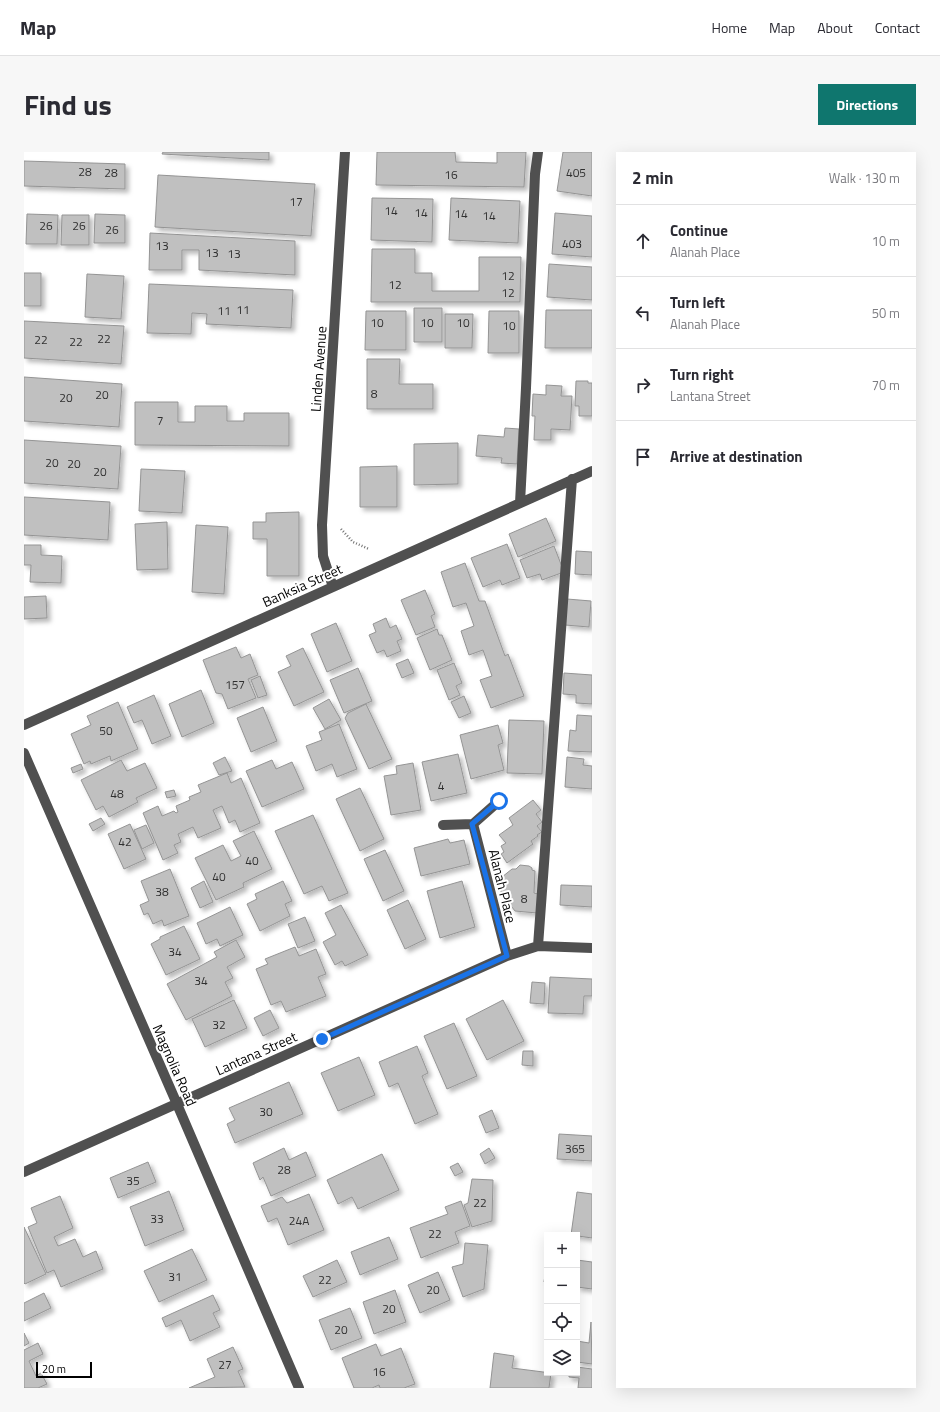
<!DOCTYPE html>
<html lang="en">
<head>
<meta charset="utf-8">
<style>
	:root { --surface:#fff; --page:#f7f7f7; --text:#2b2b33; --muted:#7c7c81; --line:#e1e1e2; --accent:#0f766e }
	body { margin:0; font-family:"Titillium Web",sans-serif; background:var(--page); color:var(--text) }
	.controls { position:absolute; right:12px; bottom:12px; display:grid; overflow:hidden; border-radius:0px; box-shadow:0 4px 16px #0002 }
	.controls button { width:36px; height:36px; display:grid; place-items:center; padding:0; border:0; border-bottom:1px solid var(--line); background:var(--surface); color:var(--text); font:20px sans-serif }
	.scale { position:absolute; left:12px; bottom:10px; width:56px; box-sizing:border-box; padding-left:4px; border:2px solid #000; border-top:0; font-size:11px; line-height:14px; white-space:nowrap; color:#000; -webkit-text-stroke:3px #fff; paint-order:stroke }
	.stop { position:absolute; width:12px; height:12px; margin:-9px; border:3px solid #1a73e8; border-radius:50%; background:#fff }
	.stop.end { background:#1a73e8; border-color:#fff; box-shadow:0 1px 4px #0008 }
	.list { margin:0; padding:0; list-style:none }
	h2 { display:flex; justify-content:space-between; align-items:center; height:52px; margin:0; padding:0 16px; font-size:17px }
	h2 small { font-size:13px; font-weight:400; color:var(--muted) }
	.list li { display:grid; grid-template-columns:26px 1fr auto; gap:12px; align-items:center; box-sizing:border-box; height:72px; padding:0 16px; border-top:1px solid var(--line) }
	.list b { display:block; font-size:15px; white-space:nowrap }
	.list p { margin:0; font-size:13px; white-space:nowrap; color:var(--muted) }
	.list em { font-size:13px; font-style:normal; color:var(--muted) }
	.icon { flex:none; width:22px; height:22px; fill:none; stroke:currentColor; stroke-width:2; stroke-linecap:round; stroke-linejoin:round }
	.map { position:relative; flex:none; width:568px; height:1236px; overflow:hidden; border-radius:0px }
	header { display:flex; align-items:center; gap:24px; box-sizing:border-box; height:56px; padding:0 20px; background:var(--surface); border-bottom:1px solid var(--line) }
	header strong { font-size:19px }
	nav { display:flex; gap:22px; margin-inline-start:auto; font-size:14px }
	.intro { display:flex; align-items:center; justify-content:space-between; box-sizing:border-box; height:96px; padding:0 24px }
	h1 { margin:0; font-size:28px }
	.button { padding:10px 18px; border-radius:0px; background:var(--accent); color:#fff; font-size:14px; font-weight:700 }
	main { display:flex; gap:24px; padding:0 24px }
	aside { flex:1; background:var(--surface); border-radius:0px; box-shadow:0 4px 16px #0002 }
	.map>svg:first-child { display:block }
	.building { fill:#c0c0c0; stroke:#949494; filter:url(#shadow) }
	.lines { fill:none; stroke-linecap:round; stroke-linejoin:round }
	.path { stroke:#727272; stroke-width:2.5; stroke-dasharray:1 2; stroke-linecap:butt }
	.minor { stroke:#505050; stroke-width:10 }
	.route { stroke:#1a73e8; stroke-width:5 }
	.labels { text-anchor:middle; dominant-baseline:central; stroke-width:4; stroke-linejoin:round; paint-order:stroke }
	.number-label { font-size:12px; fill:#303030 }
	.street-label { font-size:14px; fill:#000; stroke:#fff }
</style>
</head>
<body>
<header>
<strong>Map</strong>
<nav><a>Home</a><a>Map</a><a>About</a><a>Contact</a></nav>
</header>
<div class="intro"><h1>Find us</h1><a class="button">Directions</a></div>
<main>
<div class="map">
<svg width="568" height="1236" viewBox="0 0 568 1236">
	<defs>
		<filter id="shadow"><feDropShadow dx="3.5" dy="3.5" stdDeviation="2" flood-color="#0004"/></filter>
	</defs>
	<rect width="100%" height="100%" fill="#fff"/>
	<path class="building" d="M139 0H245V8L138 2Z
		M353 0H431L432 10 473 11V0H502L500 35 352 33Z
		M539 0H568V44L533 39Z
		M0 9 101 12V37L0 34Z
		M134 23 291 32 287 84 131 75Z
		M348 46 409 47 408 90 347 88Z
		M427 46 496 49 494 91 425 88Z
		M531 61 568 64V105L528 102Z
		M3 62 34 63 33 92H2Z
		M71 62 101 63V91H70Z
		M38 63H65V93H37Z
		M126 81 271 89V123L175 118V98H158V118H125Z
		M348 97H391V121H408V139H455V105H497L496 150H347Z
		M525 112 568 115V148L523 145Z
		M0 121H17V154H0Z
		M63 122 100 124 97 167 61 165Z
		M125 132 269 138 267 176 182 172 183 162 168 161 167 182 123 181Z
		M390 156H418V190H390Z
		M522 158H568V196H521Z
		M342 159H382V198H341Z
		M465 159H495V201H464Z
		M421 162H449L448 196H421Z
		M0 169 100 174 97 212 0 206Z
		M343 207H376L375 232H409V257H343Z
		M0 225 98 232 95 275 0 269Z
		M552 229H564V231H568V264H555V254H551Z
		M522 233 538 234 537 244H548L546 278 527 277V288H510L511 264H508L509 242 522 243Z
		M111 250H154V270H171V254H203V269H220V261H265V294L111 293Z
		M481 276 495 277 493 312 477 311 478 306 452 304 454 283 480 285Z
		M0 288 97 294 94 337 0 331Z
		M434 291V332L390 333V292Z
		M373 314V355H336V315Z
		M117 317 161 319 158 361 115 359Z
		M0 345 86 350 84 388 0 383Z
		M275 360V424H243V387H229V370H242V361Z
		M522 366 532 389 494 405 485 382Z
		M143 370 144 417 113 418 111 372Z
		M172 373 204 375 200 442 168 440Z
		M483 392 496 426 478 433 476 428 459 435 447 406Z
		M0 393H17V403L38 404 37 431 6 430 7 413H0Z
		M530 394 540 420 518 428 516 422 503 426 496 408Z
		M552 399 568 400V423L551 422Z
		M441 411 455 449H461L481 504 484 502 500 544 467 556 456 528 468 524 459 498 445 503 437 479 450 474 442 451 429 455 417 420Z
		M401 438 411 462 407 464 411 475 392 483 377 448Z
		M22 444 23 466 0 467V445Z
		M543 447 567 449 565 475 541 473Z
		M362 466 366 476 372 473 378 487 373 489 377 499 363 505 360 498 353 501 345 483 352 480 349 472Z
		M312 471 328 509 303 520 287 482Z
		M413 477 415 483H418L428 508 406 518 393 486Z
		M212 495 217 506 226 502 234 523 224 527 232 546 204 557 198 542 192 541 179 508Z
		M279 496 300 540 270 554 254 520 267 514 262 504Z
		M384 507 390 521 378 526 372 512Z
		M430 511 438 531 432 534 436 543 425 548 413 518Z
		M334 516 348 549 320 561 306 528Z
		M540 521 568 523V552L552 551V543L539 542Z
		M236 524 243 543 234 546 227 528Z
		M177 538 190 571 158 585 145 552Z
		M130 543 147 584 128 592 118 568 110 571 103 555Z
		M440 544 447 561 435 566 427 550Z
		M305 547 317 568 301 577 289 556Z
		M94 550 114 597 87 609 86 604 67 612 66 609 60 612 47 582 67 573 63 564Z
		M342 552 368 607 345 617 321 566 324 561Z
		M239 555 253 589 227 600 213 566Z
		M553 563 568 564V600L544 599 546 578 552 579Z
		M485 568 520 569 518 622 483 621Z
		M315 572 333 617 313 625 308 612 292 619 282 594 298 588 295 580Z
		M474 573 479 591 474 593 480 618 447 627 436 583Z
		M434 602 443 641 407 649 398 610Z
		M201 605 208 619 195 623 189 611Z
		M543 605 560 607 559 613 568 614V637L541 635Z
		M97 608 103 619 121 611 133 636 112 646 114 650 85 665 79 654 72 658 57 628Z
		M248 608 252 617 268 610 280 637 238 655 222 619Z
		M389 611 397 658 367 663 360 624 373 622 372 614Z
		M57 612 59 617 49 621 47 616Z
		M203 621 207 631 217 626 236 671 216 680 211 668 205 671 198 654 189 658 197 676 174 686 169 675 154 682 157 690 150 693 154 701 139 708 119 661 134 654 138 664 150 659 152 661 154 660 152 654 166 648 165 645 177 640 174 633Z
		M336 636 360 687 336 699 312 647Z
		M150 638 152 644 143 646 141 640Z
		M509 648 517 658 512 662 518 670 513 674 518 680 513 683 514 684 507 689 509 692 483 711 477 702 480 700 477 694 482 691 475 683 489 673 485 666Z
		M289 663 324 741 305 749 298 734 280 742 251 679Z
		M77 666 81 672 69 679 65 672Z
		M106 672 122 707 100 717 84 682Z
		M122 673 130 691 118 697 110 678Z
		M230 679 248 717 219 731 220 735 192 748 171 706 199 693 207 709 217 704 209 689Z
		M424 687 426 691 440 688 446 712 397 724 390 696Z
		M361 698 380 739 359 749 340 707Z
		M496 713 505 714 508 716V718L511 719 510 741 514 742 513 761 491 759 477 741 478 725 488 717H492Z
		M146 717 165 764 140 774 138 768 129 772 124 761 120 763 116 753 125 749 117 729Z
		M180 729 189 750 176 756 167 736Z
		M259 729 268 749 261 752 266 764 236 779 223 752 233 747 231 742Z
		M438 729 451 775 416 786 403 739Z
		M537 733 568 734V755L536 753Z
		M384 748 402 787 381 797 363 758Z
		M317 753 344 803 321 814 318 809 311 813 299 790 312 783 301 761Z
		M206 755 219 783 196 794 193 787 182 792 173 771Z
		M281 765 291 789 274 796 264 772Z
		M160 774 176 807 142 823 127 792 136 787V785Z
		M212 788 221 805 203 815 209 826 201 830 208 844 162 868 143 832 193 805 190 800Z
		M271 795 275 804 292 797 302 822 294 825 302 844 262 860 257 849 247 853 232 817 244 812 241 807Z
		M526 825 568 827V844H560L559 862 524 861Z
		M508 830 521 831 520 852 506 851Z
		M210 848 223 876 181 895 168 867Z
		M479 848 500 889 463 908 442 867Z
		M246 858 255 876 239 884 230 866Z
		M430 871 453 924 423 937 400 884Z
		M393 894 404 921 398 924 414 962 391 972 374 931 365 935 355 910Z
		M499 899H509V914L498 913Z
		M335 905 351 943 314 959 297 921Z
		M265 930 279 962 211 991 203 972 211 968 205 956Z
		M468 958 475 976 462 981 455 964Z
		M535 982 568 984V1009L533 1007Z
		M260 996 265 1008 282 1000 292 1024 247 1044 239 1025 236 1028 229 1011Z
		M465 996 471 1006 461 1012 456 1002Z
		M358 1002 375 1038 334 1057 328 1045 314 1052 303 1028Z
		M124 1010 132 1030 94 1046 86 1026Z
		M434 1011 439 1020 431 1024 426 1015Z
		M448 1027 469 1028 468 1069 448 1075 440 1053 444 1051Z
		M145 1039 160 1078 121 1094 106 1055Z
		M553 1040 568 1042V1086L547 1083Z
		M285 1042 300 1078 264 1093 253 1066 244 1070 237 1054 258 1045 263 1051Z
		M36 1044 49 1076 30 1085 34 1094 51 1087 59 1105 72 1099 79 1117 37 1135 30 1118 23 1121 4 1075 13 1071 7 1056Z
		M437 1049 446 1074 431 1080 435 1091 397 1106 386 1076 424 1062 421 1055Z
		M0 1075 22 1122 1 1132 0 1131Z
		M365 1085 374 1107 336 1123 327 1100Z
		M441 1091 464 1093 460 1137 439 1145 428 1115 439 1112Z
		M168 1097 183 1128 135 1150 120 1119Z
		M313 1108 323 1130 289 1145 279 1124Z
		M553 1108 568 1110V1137L553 1135Z
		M523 1110V1131L520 1130Z
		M414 1120 426 1148 396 1161 384 1133Z
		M371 1138 382 1170 350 1182 339 1150Z
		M20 1141 27 1156 0 1169V1151Z
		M189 1143 196 1158 189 1161 196 1175 166 1189 157 1168 142 1175 138 1166Z
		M326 1156 338 1186 307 1198 295 1168Z
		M567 1170 568 1212 553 1210V1189L565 1191Z
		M0 1181 5 1191 0 1194Z
		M14 1191 19 1202 5 1209 12 1224 17 1221 23 1232 14 1236H0V1198Z
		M352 1192 357 1204 377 1196 391 1232 380 1236H356L355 1233 348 1236H330L318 1206Z
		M209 1195 219 1217 214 1219 221 1235 165 1236 191 1225 183 1207Z
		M470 1201 490 1204 488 1216 527 1221 525 1236H466Z
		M553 1215 568 1217V1236H554L555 1226 545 1225V1221H553Z"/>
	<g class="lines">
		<path class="path" d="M317 377 329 390 345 397"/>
		<path class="minor" d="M496 351 502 236 511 22 514 0
			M309 435 299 404 298 373 321 0
			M0 573 568 319
			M0 601 153 952 275 1236
			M475 649 449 672 483 804
			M419 673 449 672
			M514 794 548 327
			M0 1020 483 804 514 794 568 796"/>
	</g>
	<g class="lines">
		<path class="route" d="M298 887 483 804 448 672 475 649"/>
	</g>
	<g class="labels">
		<g class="number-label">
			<text x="61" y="19">28</text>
			<text x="87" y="20">28</text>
			<text x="552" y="20">405</text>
			<text x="427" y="22">16</text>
			<text x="272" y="49">17</text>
			<text x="367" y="58">14</text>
			<text x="397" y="60">14</text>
			<text x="437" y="61">14</text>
			<text x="465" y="63">14</text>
			<text x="22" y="73">26</text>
			<text x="55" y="73">26</text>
			<text x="88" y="77">26</text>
			<text x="548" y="91">403</text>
			<text x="138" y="93">13</text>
			<text x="188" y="100">13</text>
			<text x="210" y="101">13</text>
			<text x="484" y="123">12</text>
			<text x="371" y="132">12</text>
			<text x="484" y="140">12</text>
			<text x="219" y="157">11</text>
			<text x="200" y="158">11</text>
			<text x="353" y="170">10</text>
			<text x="403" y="170">10</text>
			<text x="439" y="170">10</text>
			<text x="485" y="173">10</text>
			<text x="80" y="186">22</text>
			<text x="17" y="187">22</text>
			<text x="52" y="189">22</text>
			<text x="350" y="241">8</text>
			<text x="78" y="242">20</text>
			<text x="42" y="245">20</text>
			<text x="136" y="268">7</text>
			<text x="28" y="310">20</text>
			<text x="50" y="311">20</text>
			<text x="76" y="319">20</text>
			<text x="211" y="532">157</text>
			<text x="82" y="578">50</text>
			<text x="417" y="633">4</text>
			<text x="93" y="641">48</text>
			<text x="101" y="689">42</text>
			<text x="228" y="708">40</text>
			<text x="195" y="724">40</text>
			<text x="138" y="739">38</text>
			<text x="500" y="746">8</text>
			<text x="151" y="799">34</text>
			<text x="177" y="828">34</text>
			<text x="195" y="872">32</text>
			<text x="242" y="959">30</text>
			<text x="551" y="996">365</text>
			<text x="260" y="1017">28</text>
			<text x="109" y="1028">35</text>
			<text x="456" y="1050">22</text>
			<text x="133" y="1066">33</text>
			<text x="275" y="1068">24A</text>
			<text x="411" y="1081">22</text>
			<text x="151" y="1124">31</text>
			<text x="301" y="1127">22</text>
			<text x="409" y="1137">20</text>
			<text x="365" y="1156">20</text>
			<text x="317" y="1177">20</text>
			<text x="201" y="1212">27</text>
			<text x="355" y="1219">16</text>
		</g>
		<g class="street-label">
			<text transform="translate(294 217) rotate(-86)">Linden Avenue</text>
			<text transform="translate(278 433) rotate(-24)">Banksia Street</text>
			<text transform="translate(479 734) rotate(76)">Alanah Place</text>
			<text transform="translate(232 901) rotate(-24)">Lantana Street</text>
			<text transform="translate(151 913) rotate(66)">Magnolia Road</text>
		</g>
	</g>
</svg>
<div class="controls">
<button>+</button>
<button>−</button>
<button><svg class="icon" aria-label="locate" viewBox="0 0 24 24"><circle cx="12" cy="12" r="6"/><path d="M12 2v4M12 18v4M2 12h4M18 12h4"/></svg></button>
<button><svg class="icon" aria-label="layers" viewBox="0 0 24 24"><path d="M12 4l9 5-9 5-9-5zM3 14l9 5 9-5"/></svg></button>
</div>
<div class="scale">20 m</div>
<div class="stop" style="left:475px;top:649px"></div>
<div class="stop end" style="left:298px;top:887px"></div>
</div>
<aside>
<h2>2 min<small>Walk · 130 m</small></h2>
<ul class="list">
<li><svg class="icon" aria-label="ahead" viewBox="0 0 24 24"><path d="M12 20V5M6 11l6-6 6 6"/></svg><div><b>Continue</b><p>Alanah Place</p></div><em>10 m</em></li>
<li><svg class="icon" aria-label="left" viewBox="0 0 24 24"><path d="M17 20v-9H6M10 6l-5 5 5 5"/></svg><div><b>Turn left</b><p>Alanah Place</p></div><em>50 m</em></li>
<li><svg class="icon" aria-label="right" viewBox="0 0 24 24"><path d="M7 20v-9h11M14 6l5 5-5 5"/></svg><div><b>Turn right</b><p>Lantana Street</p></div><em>70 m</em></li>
<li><svg class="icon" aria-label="arrive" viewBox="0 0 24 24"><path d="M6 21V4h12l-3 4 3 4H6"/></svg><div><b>Arrive at destination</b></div></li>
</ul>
</aside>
</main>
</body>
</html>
